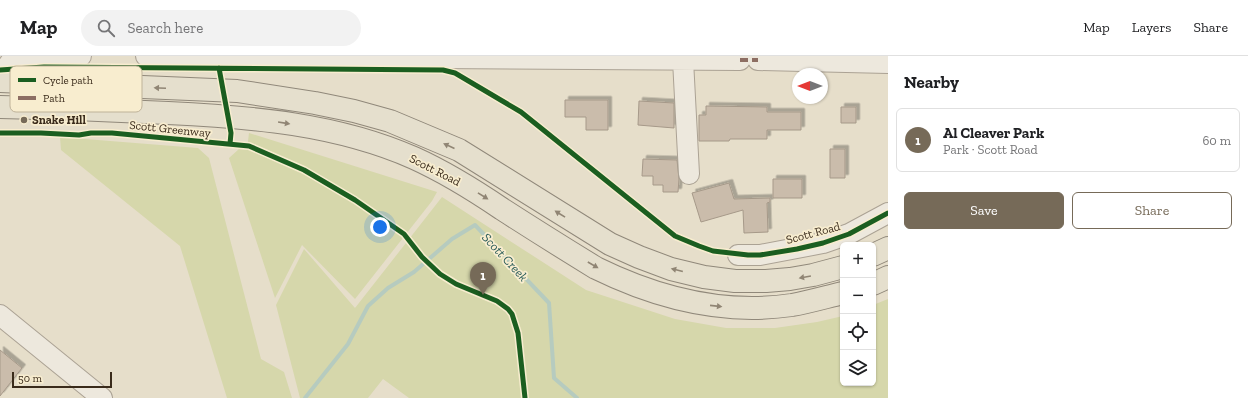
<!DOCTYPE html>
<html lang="en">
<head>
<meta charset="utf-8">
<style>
	:root { --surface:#fff; --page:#f2f2f2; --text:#202124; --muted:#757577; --line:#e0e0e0; --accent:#766a58 }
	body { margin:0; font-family:"Zilla Slab",serif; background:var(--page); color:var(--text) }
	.controls { position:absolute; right:12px; bottom:12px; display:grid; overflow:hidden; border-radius:6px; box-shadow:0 1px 3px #0004 }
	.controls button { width:36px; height:36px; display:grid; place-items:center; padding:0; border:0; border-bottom:1px solid var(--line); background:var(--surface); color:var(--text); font:20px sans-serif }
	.compass { position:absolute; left:792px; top:12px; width:36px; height:36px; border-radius:50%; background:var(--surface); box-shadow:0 1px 3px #0004; rotate:270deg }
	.scale { position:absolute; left:12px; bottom:10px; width:100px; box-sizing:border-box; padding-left:4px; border:2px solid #3a2b1b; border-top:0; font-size:11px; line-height:14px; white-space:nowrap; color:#3a2b1b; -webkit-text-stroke:3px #f8edcf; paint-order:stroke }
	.you { position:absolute; left:380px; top:171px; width:14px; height:14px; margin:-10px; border:3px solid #fff; border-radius:50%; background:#1a73e8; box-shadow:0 0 0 6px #1a73e833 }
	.badge { display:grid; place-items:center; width:26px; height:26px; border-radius:50%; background:var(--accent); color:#fff; font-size:13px; font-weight:700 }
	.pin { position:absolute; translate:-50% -33px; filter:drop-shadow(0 1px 2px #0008) }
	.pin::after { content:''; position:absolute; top:21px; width:14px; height:12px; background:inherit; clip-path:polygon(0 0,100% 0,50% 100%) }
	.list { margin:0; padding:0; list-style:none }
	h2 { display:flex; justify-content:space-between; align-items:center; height:52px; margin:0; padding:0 16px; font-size:17px }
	h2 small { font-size:13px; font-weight:400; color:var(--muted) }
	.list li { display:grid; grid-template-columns:26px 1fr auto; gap:12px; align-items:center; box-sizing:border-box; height:64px; margin:0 8px 8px; padding:0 8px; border:1px solid var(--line); border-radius:6px }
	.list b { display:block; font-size:15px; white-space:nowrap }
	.list p { margin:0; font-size:13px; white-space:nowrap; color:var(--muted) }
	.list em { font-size:13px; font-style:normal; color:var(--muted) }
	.actions { display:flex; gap:8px; padding:12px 16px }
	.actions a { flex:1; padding:9px 0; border:1px solid var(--accent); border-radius:6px; text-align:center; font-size:14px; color:var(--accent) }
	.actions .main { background:var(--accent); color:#fff }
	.icon { flex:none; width:22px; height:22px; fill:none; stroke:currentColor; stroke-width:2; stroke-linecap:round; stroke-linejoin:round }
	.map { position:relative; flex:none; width:888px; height:342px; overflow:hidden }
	header { display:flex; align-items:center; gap:24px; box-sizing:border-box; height:56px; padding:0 20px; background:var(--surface); border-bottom:1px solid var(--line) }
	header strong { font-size:19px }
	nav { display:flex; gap:22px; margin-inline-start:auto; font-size:14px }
	.search { width:280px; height:36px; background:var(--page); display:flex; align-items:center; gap:10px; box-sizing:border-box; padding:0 14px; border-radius:22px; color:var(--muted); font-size:15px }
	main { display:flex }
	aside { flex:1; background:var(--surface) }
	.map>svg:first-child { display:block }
	.green { fill:#d6d7ab }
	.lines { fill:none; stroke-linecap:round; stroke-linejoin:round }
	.stream { stroke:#b6cbbf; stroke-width:4 }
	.building { fill:#cabcab; stroke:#a69989; filter:url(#shadow) }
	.minor-casing { stroke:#aba294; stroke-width:22 }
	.major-casing { stroke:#90887a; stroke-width:24 }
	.minor { stroke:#ede8dd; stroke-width:20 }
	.major { stroke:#e5dfcd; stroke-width:22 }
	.quiet { stroke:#8d6e63; stroke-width:4; stroke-dasharray:8 4; stroke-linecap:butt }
	.cycleway-casing { stroke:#f8edcf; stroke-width:8 }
	.cycleway { stroke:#1b5e20; stroke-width:5 }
	.oneway { fill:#908574 }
	.poi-dot { fill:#766a58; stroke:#f8edcf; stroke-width:1.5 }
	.labels { text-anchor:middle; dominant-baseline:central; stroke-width:3.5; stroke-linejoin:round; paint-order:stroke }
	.poi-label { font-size:12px; font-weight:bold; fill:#3a2b1b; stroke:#f8edcf; text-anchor:start }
	.street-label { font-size:12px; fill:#3a2b1b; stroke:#f8edcf }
	.water-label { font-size:13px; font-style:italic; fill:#295b59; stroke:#f8edcf }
	.key { fill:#f8edcf; stroke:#bfb399; stroke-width:1 }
	.key-label { font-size:11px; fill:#3a2b1b }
</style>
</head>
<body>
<header>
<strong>Map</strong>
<div class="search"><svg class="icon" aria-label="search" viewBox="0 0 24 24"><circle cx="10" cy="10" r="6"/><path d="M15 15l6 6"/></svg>Search here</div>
<nav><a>Map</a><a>Layers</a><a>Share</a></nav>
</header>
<main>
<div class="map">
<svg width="888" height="342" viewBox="0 0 888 342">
	<defs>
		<filter id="shadow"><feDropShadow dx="3.5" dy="-3.5" stdDeviation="0" flood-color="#0004"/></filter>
	</defs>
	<rect width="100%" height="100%" fill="#e6deca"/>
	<path class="green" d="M249 77 437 136 432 145 355 243 302 189 275 242 229 102 239 93 247 94Z
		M60 81 198 92 209 102 261 303 284 316 292 342H227L180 190 61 94Z
		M442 141 586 234 675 263 726 272H775L817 266 843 260V327H873V249L888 243V342H409L383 323 368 342H300L276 249 304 193 355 252Z"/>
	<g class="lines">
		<path class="stream" d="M305 342 348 288 368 250 388 232 414 216 452 183 475 169 549 247 554 322 577 342"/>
	</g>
	<path class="building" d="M565 44H608V74H586V61H565Z
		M639 45 674 47V72L638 69Z
		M706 50 767 51V56H801V74H767V83H730L729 85H699V59H706Z
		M841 51H856V67H841Z
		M830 93H845V122H830Z
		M643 103 677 104 679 123 678 136H663V129H653V120H642Z
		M773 123H802V142H773Z
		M729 127 734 143 770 142V146L767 147 768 176 744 177 743 154 701 166 692 137Z
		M0 294 22 312 0 340Z"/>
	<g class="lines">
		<g class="minor-casing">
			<path id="minor" d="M146 0 740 4
				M758 0V4L888 7
				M683 4 689 118
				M0 20 14 1 81 0
				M738 199H760L823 187 849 178 888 157
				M0 259 102 342"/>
		</g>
		<g class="major-casing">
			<path id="major" d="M0 25 237 35 315 47 354 55 390 65 459 94 610 188 639 201 671 213 704 221 735 225H766L790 223 813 219 843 211
				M0 51C56 52 112 54 168 57 252 61 337 68 414 102 445 116 474 134 502 153 533 173 565 193 596 212 657 242 724 259 792 249 809 246 826 241 843 237
				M873 199 888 192
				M873 228 888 221"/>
		</g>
		<use href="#minor" class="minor"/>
		<use href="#major" class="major"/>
		<path class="quiet" d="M740 4H758"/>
		<g class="cycleway-casing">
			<path id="cycleway" d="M219 12 231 77 230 88
				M0 14 44 11 443 14 455 17 521 56 675 180 699 190 713 195 748 199H760L797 193 823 187 849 178 888 157
				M0 77H41L79 79 91 77H112L249 90 304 114 355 144 404 178 422 201 440 218 456 228 497 245 508 253 512 258 518 277 525 342"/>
		</g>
		<use href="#cycleway" class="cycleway"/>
	</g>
	<defs><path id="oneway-solid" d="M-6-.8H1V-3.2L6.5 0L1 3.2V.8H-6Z"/></defs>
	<g class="oneway">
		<use href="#oneway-solid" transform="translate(160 32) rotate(-178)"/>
		<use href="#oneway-solid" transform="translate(284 67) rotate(9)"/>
		<use href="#oneway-solid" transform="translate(449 90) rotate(-156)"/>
		<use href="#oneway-solid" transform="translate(483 140) rotate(32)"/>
		<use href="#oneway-solid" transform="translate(560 158) rotate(-148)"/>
		<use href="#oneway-solid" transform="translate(593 209) rotate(30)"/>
		<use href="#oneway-solid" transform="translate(677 214) rotate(-166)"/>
		<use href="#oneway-solid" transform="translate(805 221) rotate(170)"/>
		<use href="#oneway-solid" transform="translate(716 250) rotate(6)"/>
	</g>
	<circle class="poi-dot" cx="24" cy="64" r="4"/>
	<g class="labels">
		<g class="poi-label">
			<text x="32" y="64">Snake Hill</text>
		</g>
		<g class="street-label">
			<text transform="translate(170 73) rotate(6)">Scott Greenway</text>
			<text transform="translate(435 114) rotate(27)">Scott Road</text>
			<text transform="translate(813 177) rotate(-15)">Scott Road</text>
		</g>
		<g class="water-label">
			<text transform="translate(505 201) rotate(47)">Scott Creek</text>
		</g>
	</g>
	<rect x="10" y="10" width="132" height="46" rx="6" class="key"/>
	<rect x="18" y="22" width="18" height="4" fill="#1b5e20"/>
	<rect x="18" y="40" width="18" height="4" fill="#8d6e63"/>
	<g class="key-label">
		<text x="43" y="28">Cycle path</text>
		<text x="43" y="46">Path</text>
	</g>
</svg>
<div class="controls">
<button>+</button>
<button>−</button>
<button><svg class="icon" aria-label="locate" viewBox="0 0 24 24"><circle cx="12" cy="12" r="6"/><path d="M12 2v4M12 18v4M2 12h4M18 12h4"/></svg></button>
<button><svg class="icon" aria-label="layers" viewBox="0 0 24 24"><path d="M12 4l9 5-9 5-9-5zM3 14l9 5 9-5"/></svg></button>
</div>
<svg class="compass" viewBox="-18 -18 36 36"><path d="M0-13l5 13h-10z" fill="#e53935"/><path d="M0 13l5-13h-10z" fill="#757577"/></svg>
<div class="scale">50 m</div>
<div class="you"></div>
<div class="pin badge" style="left:483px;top:239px">1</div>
</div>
<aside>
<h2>Nearby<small></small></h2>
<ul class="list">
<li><span class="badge">1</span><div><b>Al Cleaver Park</b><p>Park · Scott Road</p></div><em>60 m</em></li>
</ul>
<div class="actions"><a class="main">Save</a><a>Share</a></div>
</aside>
</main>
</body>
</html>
